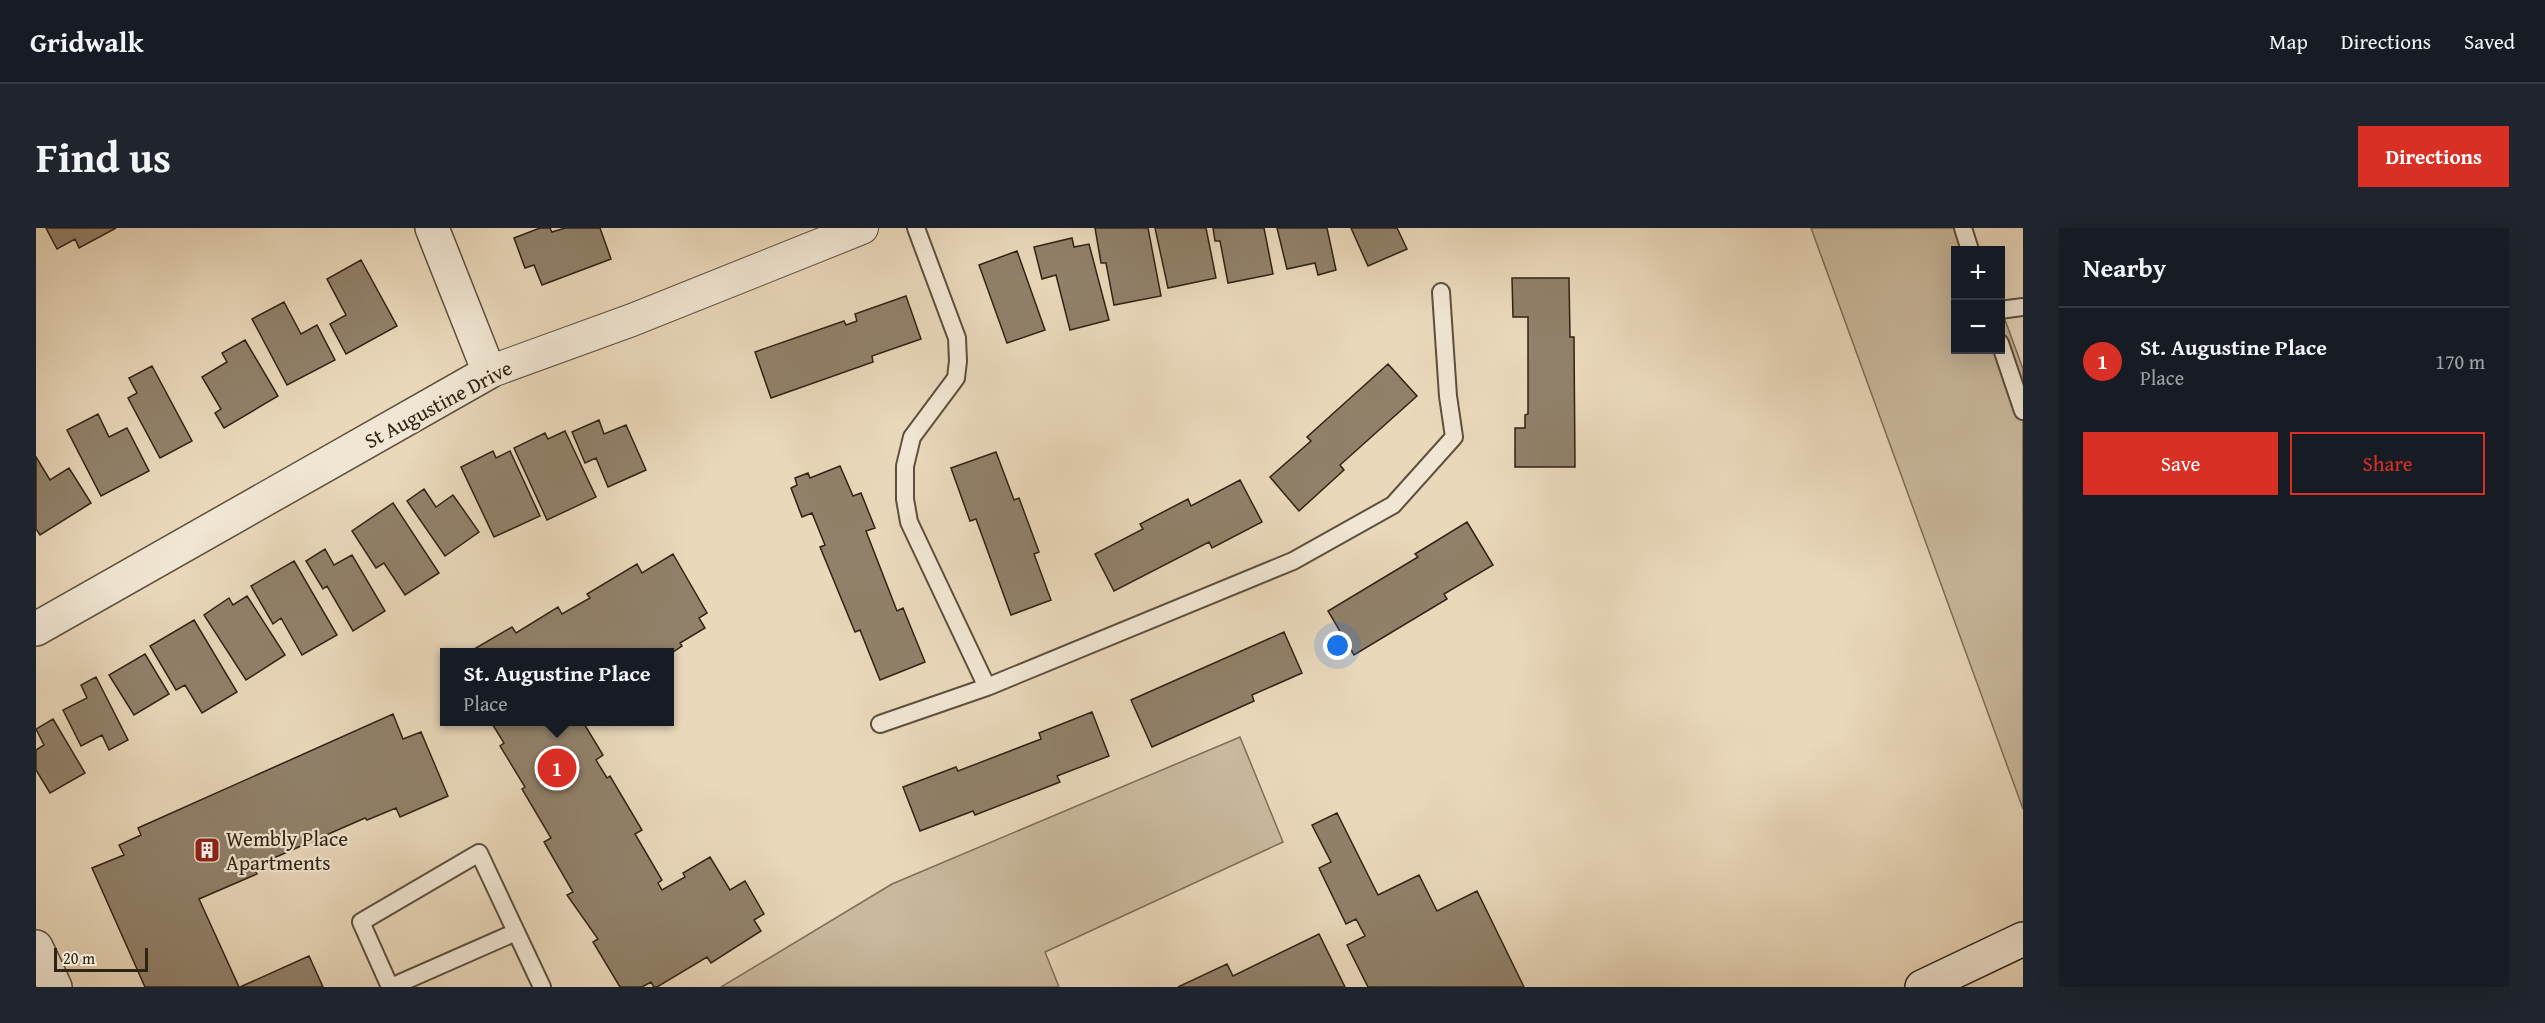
<!DOCTYPE html>
<html lang="en">
<head>
<meta charset="utf-8">
<style>
	:root { --surface:#171b24; --page:#20242c; --text:#f1f3f6; --muted:#9ea1a6; --line:#363941; --accent:#d93025 }
	body { margin:0; font-family:"Gentium Book Plus",serif; background:var(--page); color:var(--text) }
	.controls { position:absolute; right:18px; top:18px; display:grid; overflow:hidden; border-radius:0px; box-shadow:0 6px 24px #0002 }
	.controls button { width:54px; height:54px; display:grid; place-items:center; padding:0; border:0; border-bottom:2px solid var(--line); background:var(--surface); color:var(--text); font:30px sans-serif }
	.scale { position:absolute; left:18px; bottom:15px; width:94px; box-sizing:border-box; padding-left:6px; border:3px solid #302313; border-top:0; font-size:16px; line-height:21px; white-space:nowrap; color:#302313; -webkit-text-stroke:4px #f1e6d3; paint-order:stroke }
	.you { position:absolute; left:1302px; top:418px; width:21px; height:21px; margin:-15px; border:4px solid #fff; border-radius:50%; background:#1a73e8; box-shadow:0 0 0 9px #1a73e833 }
	.badge { display:grid; place-items:center; width:39px; height:39px; border-radius:50%; background:var(--accent); color:#fff; font-size:20px; font-weight:700 }
	.pin { position:absolute; translate:-50% -50%; border:3px solid #fff; box-shadow:0 2px 6px #0006 }
	.popup { position:absolute; left:404px; top:420px; width:234px; height:78px; box-sizing:border-box; display:grid; place-content:center; border-radius:0px; background:var(--surface); filter:drop-shadow(0 2px 4px #0005); font-size:20px; white-space:nowrap; color:var(--muted) }
	.popup b { font-size:22px; color:var(--text) }
	.popup::after { content:''; position:absolute; left:50%; top:100%; margin-left:-12px; border:12px solid transparent; border-top-color:var(--surface) }
	.list { margin:0; padding:0; list-style:none }
	h2 { display:flex; justify-content:space-between; align-items:center; height:78px; margin:0; padding:0 24px; font-size:26px }
	h2 small { font-size:20px; font-weight:400; color:var(--muted) }
	.list li { display:grid; grid-template-columns:39px 1fr auto; gap:18px; align-items:center; box-sizing:border-box; height:108px; padding:0 24px; border-top:2px solid var(--line) }
	.list b { display:block; font-size:22px; white-space:nowrap }
	.list p { margin:0; font-size:20px; white-space:nowrap; color:var(--muted) }
	.list em { font-size:20px; font-style:normal; color:var(--muted) }
	.actions { display:flex; gap:12px; padding:18px 24px }
	.actions a { flex:1; padding:14px 0; border:2px solid var(--accent); border-radius:0px; text-align:center; font-size:21px; color:var(--accent) }
	.actions .main { background:var(--accent); color:#fff }
	.map { position:relative; flex:none; width:1987px; height:759px; overflow:hidden; border-radius:0px }
	header { display:flex; align-items:center; gap:36px; box-sizing:border-box; height:84px; padding:0 30px; background:var(--surface); border-bottom:2px solid var(--line) }
	header strong { font-size:28px }
	nav { display:flex; gap:33px; margin-inline-start:auto; font-size:21px }
	.intro { display:flex; align-items:center; justify-content:space-between; box-sizing:border-box; height:144px; padding:0 36px }
	h1 { margin:0; font-size:42px }
	.button { padding:15px 27px; border-radius:0px; background:var(--accent); color:#fff; font-size:21px; font-weight:700 }
	main { display:flex; gap:36px; padding:0 36px }
	aside { flex:1; background:var(--surface); border-radius:0px; box-shadow:0 6px 24px #0002 }
	.map>svg:first-child { display:block }
	.green { fill:#cab99e; stroke:#7d6e58; stroke-width:1.5 }
	.building { fill:#91816a; stroke:#302313; stroke-width:1.5 }
	.lines { fill:none; stroke-linecap:round; stroke-linejoin:round }
	.service-casing { stroke:#5e503d; stroke-width:20 }
	.minor-casing { stroke:#5e503d; stroke-width:34 }
	.tertiary-casing { stroke:#5e503d; stroke-width:36 }
	.secondary-casing { stroke:#302313; stroke-width:36 }
	.service { stroke:#f1e6d3; stroke-width:16 }
	.minor { stroke:#f1e6d3; stroke-width:32 }
	.tertiary { stroke:#f1e6d3; stroke-width:33 }
	.secondary { stroke:#f1e6d3; stroke-width:33 }
	.labels { text-anchor:middle; dominant-baseline:central; stroke-width:4.5; stroke-linejoin:round; paint-order:stroke }
	.street-label { font-size:21px; fill:#302313; stroke:#f1e6d3 }
	.poi-label { font-size:21px; fill:#302313; stroke:#f1e6d3; text-anchor:start }
</style>
</head>
<body>
<header>
<strong>Gridwalk</strong>
<nav><a>Map</a><a>Directions</a><a>Saved</a></nav>
</header>
<div class="intro"><h1>Find us</h1><a class="button">Directions</a></div>
<main>
<div class="map">
<svg width="1987" height="759" viewBox="0 0 1987 759">
	<rect width="100%" height="100%" fill="#ead8bb"/>
	<filter id="stains"><feTurbulence type="fractalNoise" baseFrequency=".00333" numOctaves="4"/><feColorMatrix values="0 0 0 0 .2 0 0 0 0 .09 0 0 0 0 .02 0 0 0 .5 -.17"/></filter>
	<radialGradient id="worn" r=".72"><stop offset=".6" stop-color="#630" stop-opacity="0"/><stop offset="1" stop-color="#630" stop-opacity=".3"/></radialGradient>
	<path class="green" d="M1775 0H1934L1943 22H1920V122H1964L1965 81 1987 141V581Z
		M1204 509 1247 614 1009 724 1023 759H685L856 656Z"/>
	<path class="building" d="M10 0H80L43 20 39 11 21 21Z
		M504 0H514L516 4 529 0H564L575 31 506 57 498 37 489 40 478 10Z
		M1059 0H1112L1125 68 1078 77 1070 35H1065Z
		M1119 0H1170L1180 50 1132 60Z
		M1177 0H1228L1237 46 1192 55 1184 13H1179Z
		M1241 0H1291L1300 42 1282 47 1279 35 1251 41Z
		M1315 0H1361L1371 21 1332 38Z
		M1036 10 1038 19 1053 16 1073 92 1034 102 1020 47 1006 51 998 19Z
		M981 23 1009 102 971 115 943 37Z
		M325 32 361 98 310 126 294 96 310 87 291 51Z
		M1476 50H1533L1534 109H1538L1539 239H1479V200H1489V187L1492 186V89H1477Z
		M870 68 885 111 836 128 837 134 735 170 719 124 808 93 810 97 821 93 819 86Z
		M248 74 265 106 281 97 299 132 251 157 216 91Z
		M209 112 242 168 188 200 179 185 185 181 166 149 191 134 186 125Z
		M1352 136 1381 168 1304 237 1308 242 1263 283 1234 249 1275 213 1271 209Z
		M116 138 156 213 124 230 92 170 101 165 93 150Z
		M62 186 73 209 91 200 113 243 65 268 31 202Z
		M563 192 568 206 590 197 610 242 572 259 560 230 549 235 536 204Z
		M529 203 560 269 511 292 478 220 509 205 512 211Z
		M457 223 460 230 474 223 504 288 458 309 425 239Z
		M960 224 978 272 983 270 1003 324 998 326 1015 372 975 387 940 291 934 293 915 240Z
		M0 229 14 252 33 240 55 275 4 307 0 301Z
		M804 238 817 268 825 265 839 300 830 303 861 383 867 380 889 434 844 452 824 402 819 404 784 319 789 317 776 285 766 289 755 260 761 257 759 250 772 245 774 250Z
		M1204 252 1226 294 1176 320 1173 314 1078 363 1059 326 1107 301 1104 296 1152 271 1155 278Z
		M388 261 400 279 417 267 443 304 409 328 371 273Z
		M357 275 403 345 369 367 348 335 340 340 316 303Z
		M1431 294 1457 337 1408 366 1411 371 1318 427 1292 383 1382 329 1379 326Z
		M289 321 298 337 316 327 349 383 317 403 291 358 287 361 270 333Z
		M637 326 671 385 663 390 669 400 644 415 646 418 634 426 433 424 476 399 480 405 522 379 526 386 554 370 551 366 601 336 606 345Z
		M258 333 301 407 266 427 245 390 237 396 215 358Z
		M211 368 249 427 210 452 168 387 193 370 197 377Z
		M158 392 201 464 166 485 149 457 140 462 114 418Z
		M1248 404 1266 445 1216 467 1218 473 1116 519 1095 472Z
		M109 426 133 466 98 487 73 447Z
		M60 449 92 512 73 522 66 507 45 518 27 482 51 470 45 457Z
		M1056 484 1073 528 1021 548 1024 554 939 587 937 583 884 603 867 559 920 539 922 543 1005 511 1003 505Z
		M357 486 367 511 385 504 412 568 364 589 360 580 331 592 329 590 217 639 221 646 163 671 203 759H109L56 640 88 627 83 617 105 607 102 600Z
		M17 491 49 545 14 565 0 542V522L8 517 0 501Z
		M455 494H547L567 527 560 532 571 550 574 548 606 602 599 606 626 652 622 655 626 662 649 649 647 645 674 629 694 662 709 653 728 686 718 692 725 703 675 735 671 729 621 759H618L615 754 606 759H584L557 714 562 711 531 667 537 664 508 614 515 610 486 561 489 559 464 518 468 515Z
		M1301 585 1342 667 1383 647 1401 683 1441 663 1488 759H1332L1311 717 1329 708 1320 691 1310 696 1283 640 1295 634 1276 597Z
		M1283 706 1309 759H1142L1191 736 1197 748Z
		M273 728 287 759H204Z"/>
	<g class="lines">
		<g class="service-casing">
			<path id="service" d="M880 0 921 110 922 133 920 150 876 209 869 238V271L873 294 951 459
				M1927 0 1934 22
				M1964 82 1987 79
				M1964 115 1987 183
				M844 496 951 459 1257 333 1357 277 1418 209 1412 168 1405 64
				M354 759 325 694 443 625 506 759
				M355 759 480 704"/>
		</g>
		<g class="minor-casing">
			<path id="minor" d="M453 144 596 92 826 0"/>
		</g>
		<g class="tertiary-casing">
			<path id="tertiary" d="M0 401 453 144 396 0
				M0 719 19 759"/>
		</g>
		<g class="secondary-casing">
			<path id="secondary" d="M1886 759 1987 711"/>
		</g>
		<use href="#service" class="service"/>
		<use href="#minor" class="minor"/>
		<use href="#tertiary" class="tertiary"/>
		<use href="#secondary" class="secondary"/>
	</g>
	<defs>
		<g id="building-square" transform="scale(1.35)"><rect x="-9" y="-9" width="18" height="18" rx="4" fill="#8f2418" stroke="#f1e6d3"/><path d="M-4-6H4V6H1V3H-1V6H-4ZM-2.5-4.3h1.7v1.8h-1.7ZM.8-4.3h1.7v1.8H.8ZM-2.5-1h1.7V.8h-1.7ZM.8-1h1.7V.8H.8Z" fill="#fff"/></g>
	</defs>
	<g fill-rule="evenodd">
		<use href="#building-square" x="171" y="622"/>
	</g>
	<g class="labels">
		<g class="street-label">
			<text transform="translate(402 176) rotate(-28)">St Augustine Drive</text>
		</g>
		<g class="poi-label">
			<text x="190" y="610">Wembly Place<tspan x="190" dy="24">Apartments</tspan></text>
		</g>
	</g>
	<rect width="100%" height="100%" filter="url(#stains)"/>
	<rect width="100%" height="100%" fill="url(#worn)"/>
</svg>
<div class="controls">
<button>+</button>
<button>−</button>
</div>
<div class="scale">20 m</div>
<div class="you"></div>
<div class="pin badge" style="left:521px;top:540px">1</div>
<div class="popup"><b>St. Augustine Place</b>Place</div>
</div>
<aside>
<h2>Nearby<small></small></h2>
<ul class="list">
<li><span class="badge">1</span><div><b>St. Augustine Place</b><p>Place</p></div><em>170 m</em></li>
</ul>
<div class="actions"><a class="main">Save</a><a>Share</a></div>
</aside>
</main>
</body>
</html>
